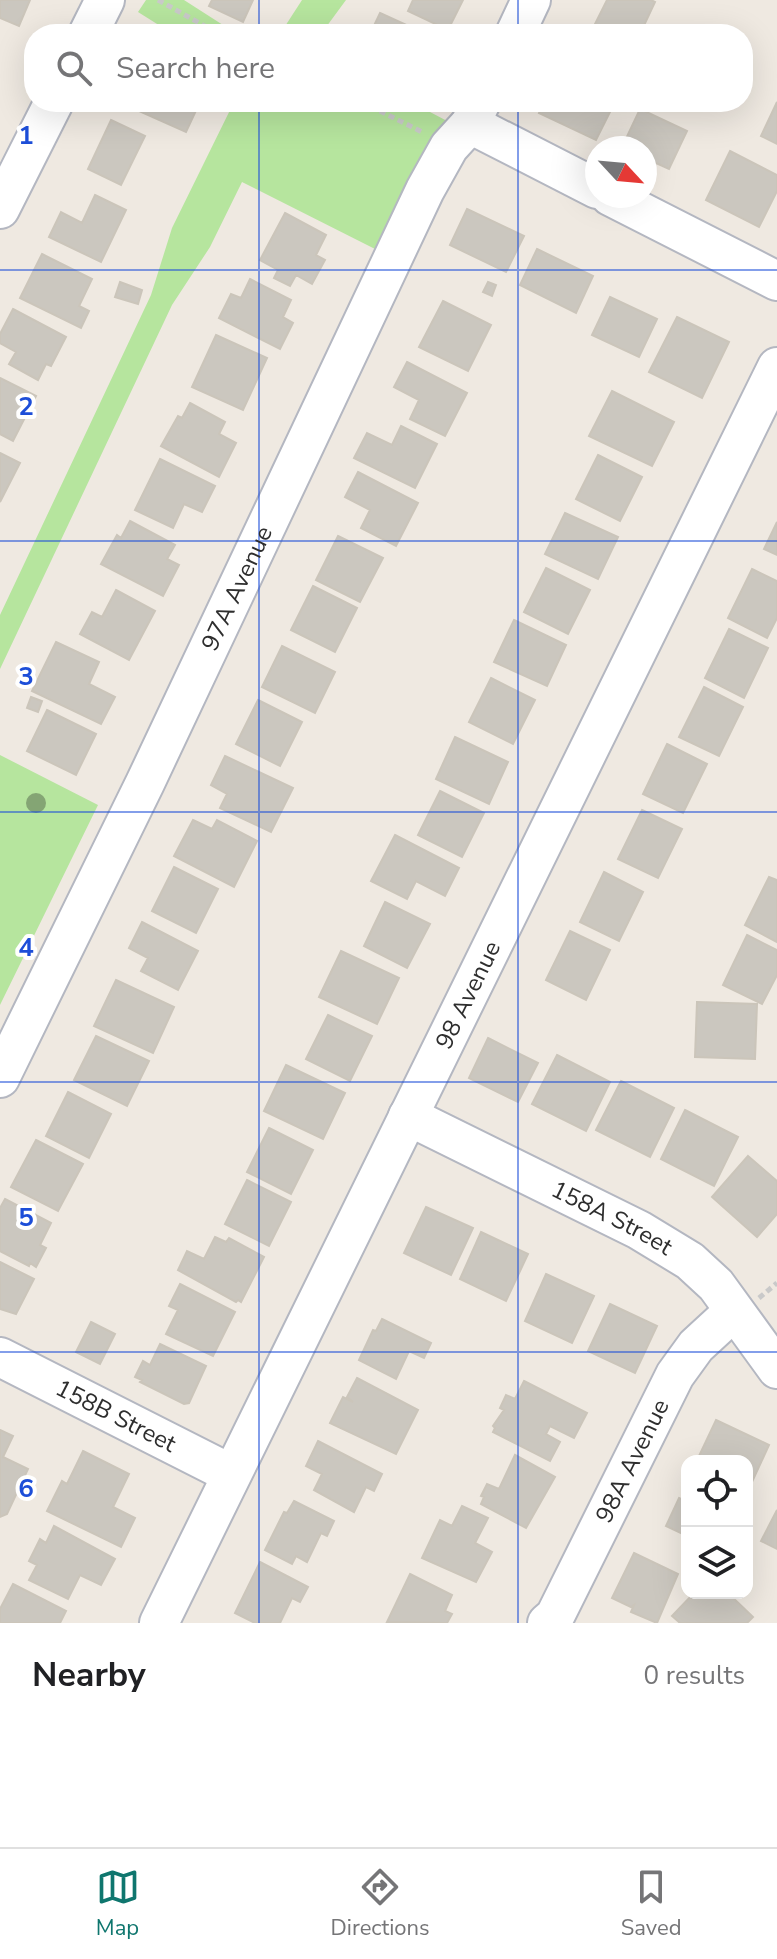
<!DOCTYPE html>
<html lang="en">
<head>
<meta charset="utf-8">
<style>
	:root { --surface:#fff; --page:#f6f6f6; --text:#202124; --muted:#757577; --line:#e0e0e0; --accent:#0f766e }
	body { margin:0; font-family:"Nunito Sans",sans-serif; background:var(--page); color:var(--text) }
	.controls { position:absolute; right:24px; bottom:24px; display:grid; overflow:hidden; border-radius:16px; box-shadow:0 8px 32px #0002 }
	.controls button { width:72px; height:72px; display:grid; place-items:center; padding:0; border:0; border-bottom:2px solid var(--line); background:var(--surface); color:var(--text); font:40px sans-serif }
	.compass { position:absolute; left:585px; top:136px; width:72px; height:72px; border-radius:50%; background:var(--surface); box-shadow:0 8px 32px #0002; rotate:116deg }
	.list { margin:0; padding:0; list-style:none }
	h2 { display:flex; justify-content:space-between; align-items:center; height:104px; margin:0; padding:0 32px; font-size:34px }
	h2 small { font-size:26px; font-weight:400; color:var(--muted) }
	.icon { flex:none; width:44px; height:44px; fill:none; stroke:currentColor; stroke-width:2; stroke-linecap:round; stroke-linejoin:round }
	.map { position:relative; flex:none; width:777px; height:1623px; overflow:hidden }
	.search { position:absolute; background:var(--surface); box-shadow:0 8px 32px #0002; left:24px; right:24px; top:24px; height:88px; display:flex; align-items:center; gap:20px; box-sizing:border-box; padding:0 28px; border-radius:32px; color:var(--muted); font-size:30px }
	.sheet { height:224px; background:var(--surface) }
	nav { display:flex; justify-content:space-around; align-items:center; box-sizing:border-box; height:112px; border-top:2px solid var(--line); background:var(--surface); font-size:22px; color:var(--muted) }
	nav a { display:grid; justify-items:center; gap:4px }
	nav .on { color:var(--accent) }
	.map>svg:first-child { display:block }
	.green { fill:#b6e59e }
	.building { fill:#cbc7bf; stroke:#cbc5ba; stroke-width:2 }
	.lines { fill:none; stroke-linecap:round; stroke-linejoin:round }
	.minor-casing { stroke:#b4b7c1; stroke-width:42 }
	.path { stroke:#c9c9c9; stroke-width:5; stroke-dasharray:6 4; stroke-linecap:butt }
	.minor { stroke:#fff; stroke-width:38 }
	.tree { fill:#84a574 }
	.grid { fill:none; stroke:#1d4ed8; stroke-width:2; stroke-opacity:0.55 }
	.labels { text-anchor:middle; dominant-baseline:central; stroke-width:8; stroke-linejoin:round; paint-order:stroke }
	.street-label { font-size:24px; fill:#2e2e2e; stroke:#fff }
	.grid-label { font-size:26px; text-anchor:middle; font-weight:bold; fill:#1d4ed8; stroke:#fff; stroke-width:8; stroke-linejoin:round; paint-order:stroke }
</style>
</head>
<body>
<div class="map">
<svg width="777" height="1623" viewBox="0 0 777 1623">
	<rect width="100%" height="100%" fill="#efe9e1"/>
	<path class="green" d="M146 0H184L237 34H173L138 12Z
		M302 0H346L321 34H280Z
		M234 102H411L449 122 423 154 375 249 242 182 210 247 172 305 0 669V615L151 295 172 228Z
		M0 755 98 805 0 1005Z"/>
	<path class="building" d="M0 0H30L19 26 0 18Z
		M212 0H253L243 22 209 6Z
		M413 0H463L448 30 408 11Z
		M607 0H651L655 2 640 34H595L591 32Z
		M380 13 426 34H370Z
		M132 102H200L186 132 130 107Z
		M545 102H610L614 104 596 140 539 113Z
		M777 102V144L761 136Z
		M640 109 687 131 669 169 645 158V148L622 147Z
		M111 120 145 136 121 185 88 169Z
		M730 151 777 175V191L759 227 706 200Z
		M95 195 126 210 101 262 49 237 61 212 82 223Z
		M467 209 524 236 506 272 450 245Z
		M285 213 326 235 316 255 325 260 312 284 296 275 290 286 274 278 278 270 260 260Z
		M537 249 593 276 576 313 520 285Z
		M42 254 92 279 79 306 89 311 81 328 20 298Z
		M250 279 291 300 283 317 293 323 280 349 219 318 231 294 241 298Z
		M120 282 142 290 138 304 115 297Z
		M488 282 496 285 492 296 483 292Z
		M610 297 657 319 639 357 592 335Z
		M443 301 491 325 468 371 419 347Z
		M13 309 66 337 51 366 46 364 38 380 9 364 16 352 0 343V334Z
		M677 317 729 342 702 398 649 372Z
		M216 335 267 358 243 410 192 387Z
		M407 362 467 393 445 436 410 419 419 400 394 387Z
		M0 378 36 396 13 441 0 434Z
		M612 391 674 422 652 466 589 436Z
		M190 403 225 422 219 434 236 443 219 477 161 446 178 416 182 418Z
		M401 426 437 444 415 488 354 458 367 433 392 445Z
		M0 453 20 463 0 502Z
		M598 455 642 477 620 521 576 499Z
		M160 459 215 486 202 512 184 504 173 528 135 510Z
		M358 472 418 503 396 546 361 528 370 510 345 497Z
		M565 513 618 537 598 579 545 554Z
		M130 521 175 545 167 559 179 565 163 596 101 564 117 535 121 538Z
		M777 522V555L764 549Z
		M338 536 383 558 360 602 316 580Z
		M546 568 590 590 568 634 524 612Z
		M752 569 777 581V618L767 638 728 618Z
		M313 586 357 608 335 652 291 630Z
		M116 590 155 611 129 660 80 634 92 612 102 617Z
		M514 620 566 645 547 686 494 662Z
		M729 629 768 648 744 698 705 678Z
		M56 642 99 662 89 684 115 697 101 724 32 691Z
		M282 646 335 672 315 713 262 687Z
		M491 678 535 700 513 744 469 722Z
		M704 687 743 707 719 756 679 737Z
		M31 697 42 701 38 712 27 708Z
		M258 700 302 722 280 766 236 744Z
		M47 710 96 734 76 775 27 751Z
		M455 737 508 762 489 804 436 779Z
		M667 744 707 764 683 813 643 794Z
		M225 756 293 788 271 832 220 808 227 794 211 785Z
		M440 791 484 813 462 857 418 835Z
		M642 810 682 829 658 878 618 859Z
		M193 820 212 829 217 820 257 841 234 887 174 856Z
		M395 835 459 868 445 896 416 881 407 899 371 881Z
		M174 867 218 889 196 933 152 911Z
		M604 872 643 892 619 941 580 922Z
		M769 877 777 880V942L745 925Z
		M385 902 430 924 407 968 364 946Z
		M142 922 198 951 178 990 141 971 148 958 129 948Z
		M570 931 610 950 586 1000 546 980Z
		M747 935 777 950V975L762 1004 723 985Z
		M341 951 399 978 377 1024 319 997Z
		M116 980 174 1007 153 1053 94 1026Z
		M697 1002 757 1004 755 1059 695 1057Z
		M328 1015 372 1036 350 1081 306 1059Z
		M96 1036 149 1061 127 1106 74 1080Z
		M488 1038 538 1063 518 1102 469 1078Z
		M557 1055 610 1082 586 1131 532 1104Z
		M286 1065 345 1093 323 1139 264 1111Z
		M621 1081 674 1108 650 1157 596 1130Z
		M68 1092 111 1114 89 1158 46 1136Z
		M685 1110 738 1137 714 1186 661 1159Z
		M269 1128 313 1150 291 1194 247 1172Z
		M36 1140 83 1164 58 1211 11 1187Z
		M748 1156 777 1181V1214L757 1237 712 1197Z
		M247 1180 291 1202 269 1246 225 1224Z
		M5 1199 51 1223 40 1245 46 1248 36 1267 30 1263 29 1266 0 1251V1208Z
		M426 1207 473 1228 451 1275 404 1253Z
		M481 1232 528 1254 506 1301 460 1279Z
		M215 1237 226 1242 229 1238 264 1257 241 1302 238 1300 236 1302 178 1270 187 1251 204 1259Z
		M0 1262 34 1279 16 1314 0 1309Z
		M546 1274 594 1296 572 1343 525 1321Z
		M180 1284 235 1312 213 1356 166 1334 178 1310 169 1306Z
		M610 1304 657 1326 635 1373 588 1351Z
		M382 1319 431 1343 424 1358 409 1351 396 1379 359 1360 373 1330 376 1331Z
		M91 1322 115 1334 100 1364 76 1352Z
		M160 1344 206 1366 189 1403 184 1404 140 1382 142 1380 135 1377 143 1361 150 1365Z
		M357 1378 418 1410 396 1454 330 1423 343 1397 353 1402 347 1397Z
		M524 1381 587 1413 574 1438 550 1426 546 1434 560 1442 550 1461 493 1432 495 1428 493 1426 504 1410 500 1408 506 1395 515 1399Z
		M716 1420 769 1445 752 1482 747 1480V1461H709L699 1456Z
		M0 1430 13 1436 3 1457 28 1469 7 1514 0 1517Z
		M318 1441 382 1474 374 1491 366 1487 354 1512 314 1490 322 1474 306 1466Z
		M83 1451 129 1474 113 1507 135 1518 121 1547 47 1511 62 1481 67 1484Z
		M515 1455 555 1477 526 1528 481 1504 484 1497 481 1496 487 1484 499 1489Z
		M679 1498 687 1502V1536L666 1526Z
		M294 1501 334 1521 327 1536 321 1533 307 1562 296 1556 292 1564 265 1550 284 1512 287 1513Z
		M462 1506 488 1518 475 1543 492 1552 476 1582 422 1558 440 1520 452 1526Z
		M777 1510V1549L761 1541Z
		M54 1526 115 1559 101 1585 80 1575 68 1599 29 1580 37 1565 29 1561 40 1539 46 1543Z
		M634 1553 678 1574 657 1623 631 1612 634 1605 631 1607 612 1598Z
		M260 1562 308 1587 300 1602 292 1598 280 1623H255L235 1613Z
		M410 1574 452 1595 445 1611 452 1614 447 1623 387 1622Z
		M13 1584 66 1611 60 1623H0V1609Z
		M694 1593H728L753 1617 747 1623H680L672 1616Z"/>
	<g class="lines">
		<g class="minor-casing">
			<g id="minor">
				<path d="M88 34 105 0"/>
				<path d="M515 34 531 0"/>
				<path d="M470 124 597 189"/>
				<path d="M610 196 777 281"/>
				<path d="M0 209 54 102"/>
				<path id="s1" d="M0 1078 145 783 425 190 449 147 470 124 481 102"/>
				<path id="s2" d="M408 1116 639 1230 690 1261 716 1285 777 1369"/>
				<path id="s3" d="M0 1357 231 1474"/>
				<path id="s4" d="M159 1623 777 367"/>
				<path id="s5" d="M547 1623 555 1616 675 1375 696 1346 734 1311"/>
			</g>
		</g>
		<path class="path" d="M158 0 219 34
			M362 102 422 132
			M759 1298 777 1283"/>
		<use href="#minor" class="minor"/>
	</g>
	<circle class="tree" cx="36" cy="803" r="10"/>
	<path class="grid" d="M259 0V34M518 0V34M259 102V1623M518 102V1623M0 270H777M0 541H777M0 812H777M0 1082H777M0 1352H777"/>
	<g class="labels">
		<g class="street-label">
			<text stroke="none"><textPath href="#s1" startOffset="544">97A Avenue</textPath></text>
			<text stroke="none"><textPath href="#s4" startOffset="700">98 Avenue</textPath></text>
			<text stroke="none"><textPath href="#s2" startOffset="228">158A Street</textPath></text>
			<text stroke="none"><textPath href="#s3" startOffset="130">158B Street</textPath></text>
			<text stroke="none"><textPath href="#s5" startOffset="184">98A Avenue</textPath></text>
		</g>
	</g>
	<g class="grid-label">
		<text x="26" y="144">1</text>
		<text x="26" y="415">2</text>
		<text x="26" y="685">3</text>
		<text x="26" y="956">4</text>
		<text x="26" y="1226">5</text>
		<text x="26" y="1497">6</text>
	</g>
</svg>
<div class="controls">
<button><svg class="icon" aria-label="locate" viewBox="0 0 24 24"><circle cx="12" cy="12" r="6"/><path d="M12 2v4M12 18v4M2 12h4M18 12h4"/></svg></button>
<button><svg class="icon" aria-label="layers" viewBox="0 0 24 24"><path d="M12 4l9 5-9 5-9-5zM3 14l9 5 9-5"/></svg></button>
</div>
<svg class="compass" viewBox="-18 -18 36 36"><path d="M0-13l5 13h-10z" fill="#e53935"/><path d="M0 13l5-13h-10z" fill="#757577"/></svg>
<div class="search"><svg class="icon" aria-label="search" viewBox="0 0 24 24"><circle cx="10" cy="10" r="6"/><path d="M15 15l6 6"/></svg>Search here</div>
</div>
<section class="sheet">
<h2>Nearby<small>0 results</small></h2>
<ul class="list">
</ul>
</section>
<nav>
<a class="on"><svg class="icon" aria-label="map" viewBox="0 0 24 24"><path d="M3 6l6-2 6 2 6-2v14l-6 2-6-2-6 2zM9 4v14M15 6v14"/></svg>Map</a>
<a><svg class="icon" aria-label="directions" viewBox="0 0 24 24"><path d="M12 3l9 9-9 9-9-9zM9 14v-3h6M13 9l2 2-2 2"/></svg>Directions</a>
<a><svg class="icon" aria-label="saved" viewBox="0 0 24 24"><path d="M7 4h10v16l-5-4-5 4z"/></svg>Saved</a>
</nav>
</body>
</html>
